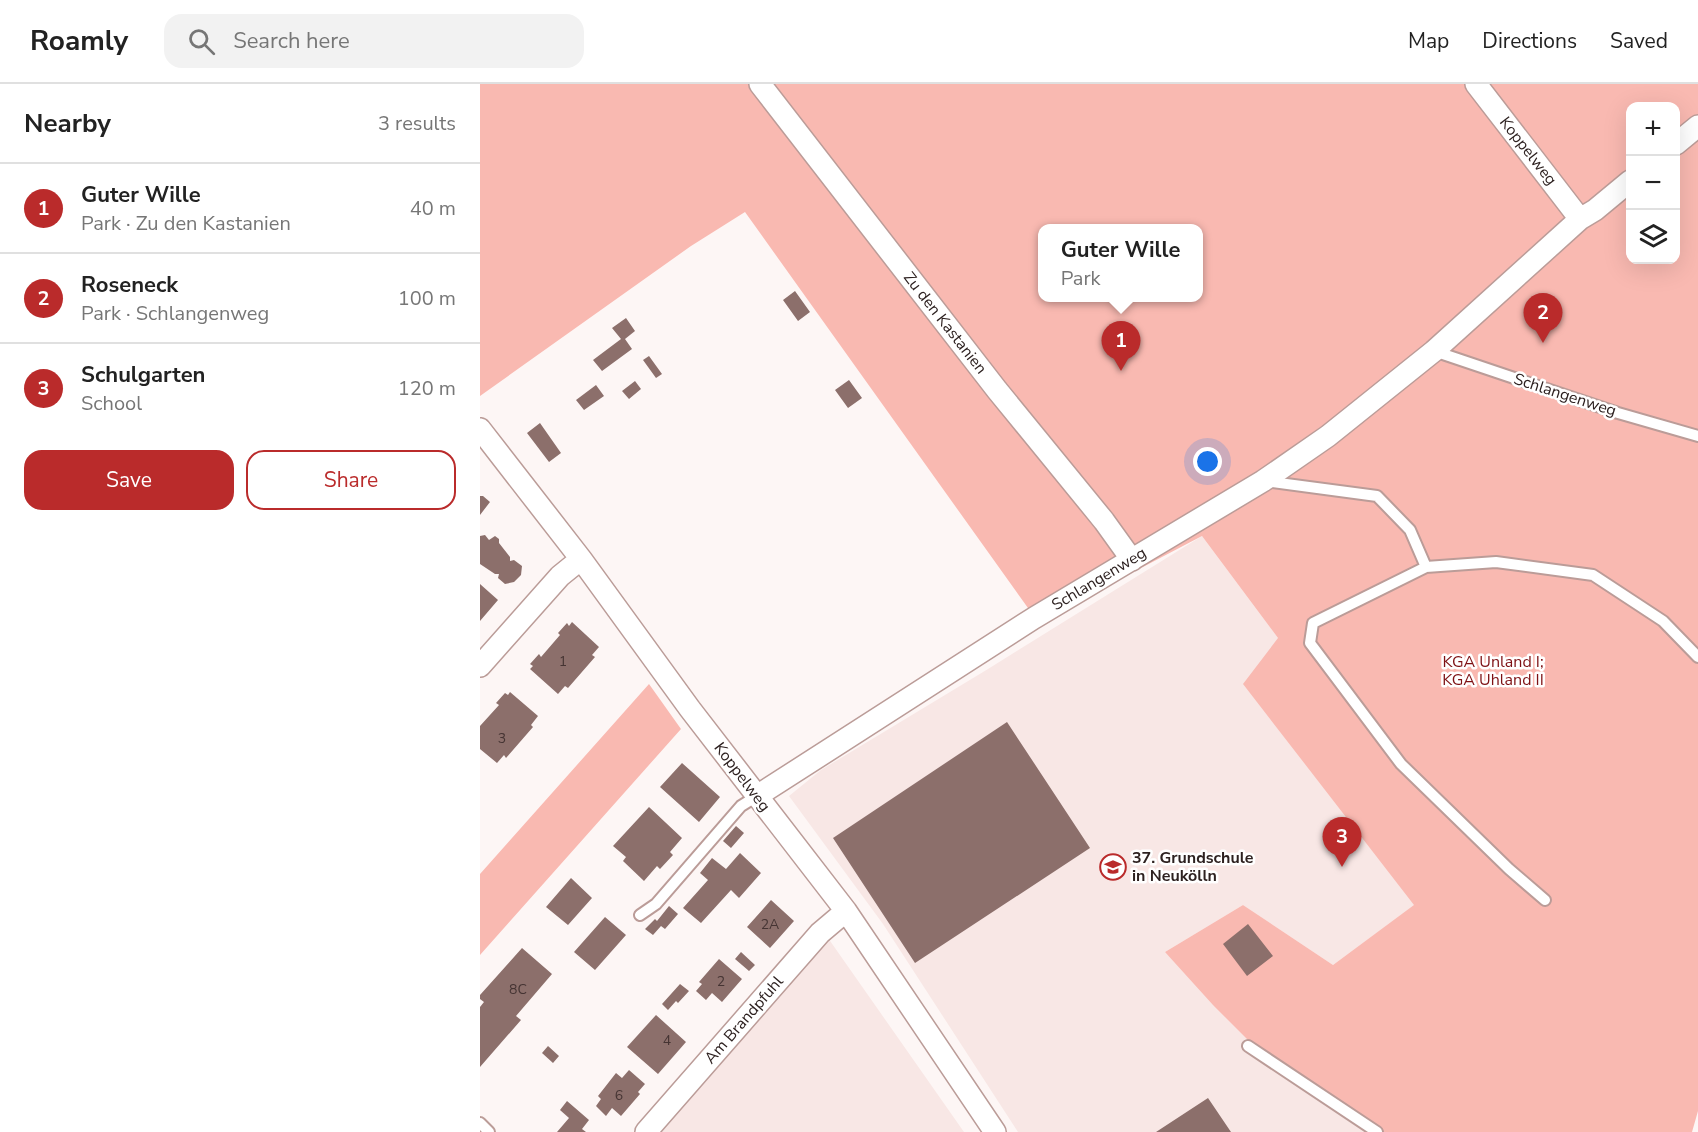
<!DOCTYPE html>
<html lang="en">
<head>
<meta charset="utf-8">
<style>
	:root { --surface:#fff; --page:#f2f2f2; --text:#222; --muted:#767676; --line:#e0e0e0; --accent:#ba2b2b }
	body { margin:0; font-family:"Nunito Sans",sans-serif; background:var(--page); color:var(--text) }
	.controls { position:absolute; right:18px; top:18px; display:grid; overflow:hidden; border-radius:12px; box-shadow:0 6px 24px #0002 }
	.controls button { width:54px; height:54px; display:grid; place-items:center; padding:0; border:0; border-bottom:2px solid var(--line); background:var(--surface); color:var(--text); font:30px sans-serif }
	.you { position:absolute; left:728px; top:378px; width:21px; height:21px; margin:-15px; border:4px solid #fff; border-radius:50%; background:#1a73e8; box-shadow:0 0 0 9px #1a73e833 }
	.badge { display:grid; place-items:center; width:39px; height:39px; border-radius:50%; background:var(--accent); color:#fff; font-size:20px; font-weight:700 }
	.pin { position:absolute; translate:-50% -50px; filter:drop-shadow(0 2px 3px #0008) }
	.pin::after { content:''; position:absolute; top:32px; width:21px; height:18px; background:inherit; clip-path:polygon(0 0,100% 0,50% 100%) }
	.popup { position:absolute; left:558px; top:140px; width:165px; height:78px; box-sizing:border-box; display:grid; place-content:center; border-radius:12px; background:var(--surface); filter:drop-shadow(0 2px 4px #0005); font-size:20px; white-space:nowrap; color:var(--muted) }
	.popup b { font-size:22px; color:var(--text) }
	.popup::after { content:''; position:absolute; left:50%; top:100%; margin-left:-12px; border:12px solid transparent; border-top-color:var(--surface) }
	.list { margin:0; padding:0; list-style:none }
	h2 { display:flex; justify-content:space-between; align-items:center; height:78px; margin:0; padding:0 24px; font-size:26px }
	h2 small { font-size:20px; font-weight:400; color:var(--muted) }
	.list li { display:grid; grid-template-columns:39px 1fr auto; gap:18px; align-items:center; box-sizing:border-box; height:90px; padding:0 24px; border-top:2px solid var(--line) }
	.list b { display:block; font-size:22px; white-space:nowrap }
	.list p { margin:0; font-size:20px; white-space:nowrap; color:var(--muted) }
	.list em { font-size:20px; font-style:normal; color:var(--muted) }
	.actions { display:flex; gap:12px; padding:18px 24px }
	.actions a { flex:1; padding:14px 0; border:2px solid var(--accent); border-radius:18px; text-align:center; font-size:21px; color:var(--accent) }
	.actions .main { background:var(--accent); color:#fff }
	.icon { flex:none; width:33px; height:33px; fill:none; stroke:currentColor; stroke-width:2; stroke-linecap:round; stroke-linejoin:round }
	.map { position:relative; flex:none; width:1218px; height:1048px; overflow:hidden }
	header { display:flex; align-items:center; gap:36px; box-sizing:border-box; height:84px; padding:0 30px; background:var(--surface); border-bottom:2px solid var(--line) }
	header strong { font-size:28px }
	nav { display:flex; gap:33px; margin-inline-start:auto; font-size:21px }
	.search { width:420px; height:54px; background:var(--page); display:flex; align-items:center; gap:15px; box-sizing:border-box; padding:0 21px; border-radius:18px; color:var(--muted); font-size:22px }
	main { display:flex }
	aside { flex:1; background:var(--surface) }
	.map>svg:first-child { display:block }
	.built { fill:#f8e7e5 }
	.green { fill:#f9b9b1; fill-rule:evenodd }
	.building { fill:#8c6f6b }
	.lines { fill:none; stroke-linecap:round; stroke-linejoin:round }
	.service-casing { stroke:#bb9c98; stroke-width:14 }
	.minor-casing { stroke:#bb9c98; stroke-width:24 }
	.service { stroke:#fff; stroke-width:10 }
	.minor { stroke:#fff; stroke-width:21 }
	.labels { text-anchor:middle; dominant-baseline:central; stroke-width:5; stroke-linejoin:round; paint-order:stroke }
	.number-label { font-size:14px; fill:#453433 }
	.street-label { font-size:16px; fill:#2d2120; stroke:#fff }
	.park-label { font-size:16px; fill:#7e1114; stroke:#fff }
	.poi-label { font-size:16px; font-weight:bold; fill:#2d2120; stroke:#fff; text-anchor:start }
</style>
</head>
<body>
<header>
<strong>Roamly</strong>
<div class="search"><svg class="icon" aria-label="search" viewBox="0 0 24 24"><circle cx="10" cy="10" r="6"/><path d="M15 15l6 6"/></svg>Search here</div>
<nav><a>Map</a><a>Directions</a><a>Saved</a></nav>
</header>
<main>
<aside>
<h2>Nearby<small>3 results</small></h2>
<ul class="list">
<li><span class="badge">1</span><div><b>Guter Wille</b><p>Park · Zu den Kastanien</p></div><em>40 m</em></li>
<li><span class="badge">2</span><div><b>Roseneck</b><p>Park · Schlangenweg</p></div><em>100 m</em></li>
<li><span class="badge">3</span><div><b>Schulgarten</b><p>School</p></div><em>120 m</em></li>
</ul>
<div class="actions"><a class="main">Save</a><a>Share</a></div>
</aside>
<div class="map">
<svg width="1218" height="1048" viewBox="0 0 1218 1048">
	<rect width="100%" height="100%" fill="#fdf6f5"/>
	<path class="built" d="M722 452 798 554 935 821 853 881 763 821 685 868 897 1048H538L403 840 309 712 341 686 508 585Z
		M348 854 484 1048H176Z"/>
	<path class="green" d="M0 0H1218V1027L1212 1048H897L778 966 733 921 685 868 763 821 853 881 934 821 763 600 798 554 722 452 558 538 265 128 211 162 0 312ZM1150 22H1196V176H1150ZM563 144H719V214H563Z
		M169 600 201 645 0 871V790Z"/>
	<path class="building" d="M315 207 330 228 318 237 303 216Z
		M146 234 155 247 145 255 152 265 122 287 113 276 141 255 132 244Z
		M169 272 182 290 176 294 163 276Z
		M369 296 382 314 368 324 355 306Z
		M155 297 161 305 149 315 142 307Z
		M116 301 124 312 104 326 96 316Z
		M60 339 81 369 69 378 47 349Z
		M0 412H3L10 418 0 431Z
		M5 451 9 456 15 452 19 455V459L30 473V477L34 476 42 482 41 491 34 498 25 500 18 494 19 490H15L0 480V452Z
		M0 500 18 516 0 537Z
		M92 538 119 563 112 571 115 573 88 604 85 602 78 610 50 585 53 582 50 580 59 570 61 573 80 551 78 549 87 539 89 542Z
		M30 608 58 632 51 641 53 643 26 674 24 671 17 679 0 665V642L19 621 16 619 25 609 28 611Z
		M527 638 610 764 435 879 353 754Z
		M202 679 240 713 219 738 180 703Z
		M169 723 202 754 190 768 193 771 180 785 177 782 164 797 143 777 146 773 133 762Z
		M256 742 264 749 251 764 243 757Z
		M260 769 281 789 259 814 251 806 221 839 203 824 228 796 220 789 232 774 246 785Z
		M91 794 112 814 88 841 66 823Z
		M291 816 314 837 290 864 267 843Z
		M189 822 198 830 185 845 181 842 173 851 165 845 175 835 177 837Z
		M125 833 146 851 115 886 94 868Z
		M768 840 793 872 767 892 743 860Z
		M42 864 72 890 36 932 41 936 0 983V923L4 918 0 915V911Z
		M261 868 275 881 269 887 255 875Z
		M239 875 262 895 242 918 232 909 226 916 216 907 222 900 219 898Z
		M200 900 209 907 198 919 196 917 188 926 182 920Z
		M176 931 206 958 178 990 147 963Z
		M68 962 79 972 73 979 62 969Z
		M149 986 165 1000 158 1008 160 1010 141 1032 132 1024 126 1032 116 1022 121 1015 118 1012 136 989 142 994Z
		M728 1014 751 1048H676Z
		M87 1017 109 1036 102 1045 106 1048H77L89 1034 80 1026Z"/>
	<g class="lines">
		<g class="service-casing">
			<path id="service" d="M954 267 1138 329 1218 352
				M784 397 897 412 930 446 946 483 833 539 830 559 921 680 1029 785 1065 816
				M946 483 1016 478 1113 491 1183 537 1218 573
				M160 831 176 820 261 722 277 712
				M768 962 897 1048
				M0 1039 9 1048"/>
		</g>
		<g class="minor-casing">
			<path id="minor" d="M280 0 517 306 624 437 652 476
				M996 0 1100 135
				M1196 60 1218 42
				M0 345 101 475 210 625 366 827 515 1048
				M0 582 80 492 101 475
				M277 712 554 534 783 397 848 352 954 267 1100 135 1115 126 1150 97
				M166 1048 340 849 366 827"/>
		</g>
		<use href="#service" class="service"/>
		<use href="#minor" class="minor"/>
	</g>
	<defs>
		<g id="school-ring" transform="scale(1.35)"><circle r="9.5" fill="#fff" stroke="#ba2b2b" stroke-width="1.5"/><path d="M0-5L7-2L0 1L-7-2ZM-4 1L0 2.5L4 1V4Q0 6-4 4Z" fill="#ba2b2b"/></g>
	</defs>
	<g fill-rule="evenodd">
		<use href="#school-ring" x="633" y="783"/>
	</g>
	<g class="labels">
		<g class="number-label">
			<text x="83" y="577">1</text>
			<text x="22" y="654">3</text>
			<text x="290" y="840">2A</text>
			<text x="241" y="897">2</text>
			<text x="38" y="905">8C</text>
			<text x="187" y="956">4</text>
			<text x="139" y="1011">6</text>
		</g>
		<g class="street-label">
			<text transform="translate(1048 67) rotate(52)">Koppelweg</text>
			<text transform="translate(465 239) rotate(52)">Zu den Kastanien</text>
			<text transform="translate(1085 311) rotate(18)">Schlangenweg</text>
			<text transform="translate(619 495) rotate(-31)">Schlangenweg</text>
			<text transform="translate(262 693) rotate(53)">Koppelweg</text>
			<text transform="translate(264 936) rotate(-49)">Am Brandpfuhl</text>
		</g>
		<g class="park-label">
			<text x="1013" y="578">KGA Unland I;<tspan x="1013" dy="18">KGA Uhland II</tspan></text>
		</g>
		<g class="poi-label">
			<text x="652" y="774">37. Grundschule<tspan x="652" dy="18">in Neukölln</tspan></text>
		</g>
	</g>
</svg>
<div class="controls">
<button>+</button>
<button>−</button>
<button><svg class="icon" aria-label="layers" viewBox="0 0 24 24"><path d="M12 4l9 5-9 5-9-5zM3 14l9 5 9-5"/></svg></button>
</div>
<div class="you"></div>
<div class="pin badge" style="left:641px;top:287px">1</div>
<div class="popup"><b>Guter Wille</b>Park</div>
<div class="pin badge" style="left:1063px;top:259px">2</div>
<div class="pin badge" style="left:862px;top:783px">3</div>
</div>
</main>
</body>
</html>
